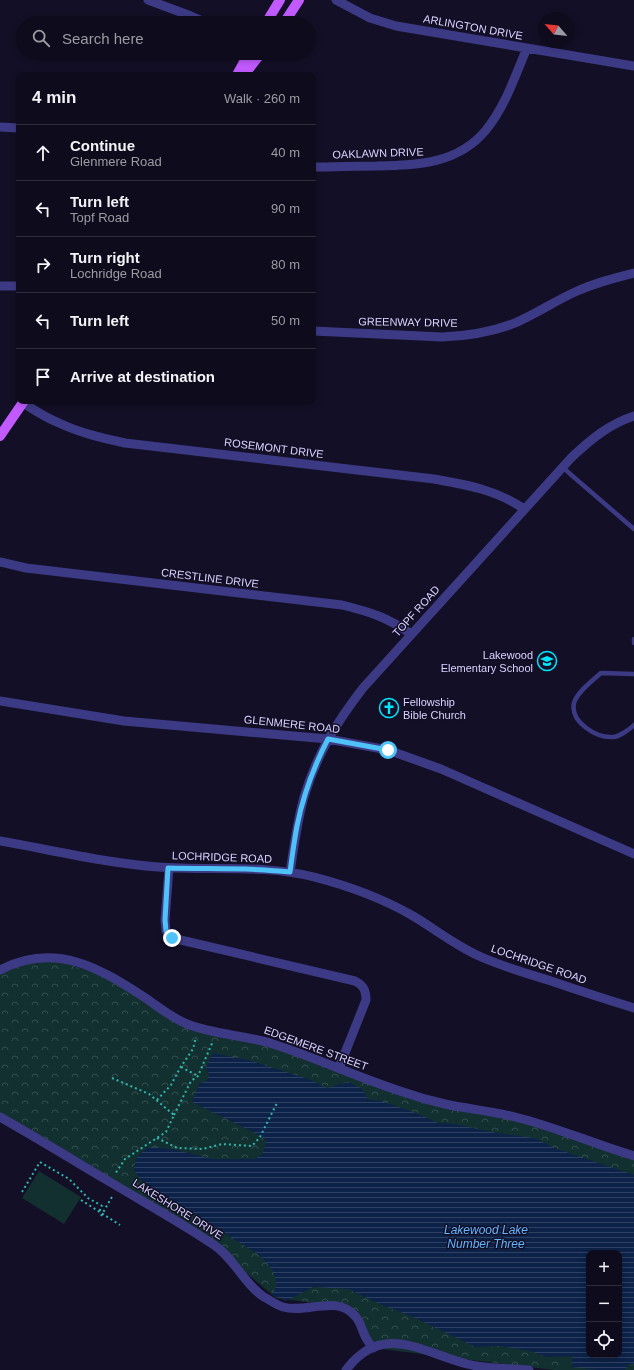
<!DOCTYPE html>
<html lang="en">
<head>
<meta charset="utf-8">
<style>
	:root { --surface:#0e0b1c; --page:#1c1929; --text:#f1f3f6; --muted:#9b9ba3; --line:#2e2b3b }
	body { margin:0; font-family:Arial,sans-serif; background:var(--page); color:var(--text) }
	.controls { position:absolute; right:12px; bottom:12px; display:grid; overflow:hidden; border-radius:8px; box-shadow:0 2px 6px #0003 }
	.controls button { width:36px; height:36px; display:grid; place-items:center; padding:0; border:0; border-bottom:1px solid var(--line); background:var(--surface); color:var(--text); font:20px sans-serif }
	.compass { position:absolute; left:538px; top:12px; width:36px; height:36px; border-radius:50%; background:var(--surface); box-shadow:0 2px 6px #0003; rotate:298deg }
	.stop { position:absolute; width:12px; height:12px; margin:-9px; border:3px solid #4fc3f7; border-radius:50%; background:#fff }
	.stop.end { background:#4fc3f7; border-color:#fff; box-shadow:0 1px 4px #0008 }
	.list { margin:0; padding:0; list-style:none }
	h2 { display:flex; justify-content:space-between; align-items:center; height:52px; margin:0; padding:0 16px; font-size:17px }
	h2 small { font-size:13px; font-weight:400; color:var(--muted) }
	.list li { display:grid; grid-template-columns:26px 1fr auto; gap:12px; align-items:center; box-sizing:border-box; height:56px; padding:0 16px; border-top:1px solid var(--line) }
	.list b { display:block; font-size:15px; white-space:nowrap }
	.list p { margin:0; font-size:13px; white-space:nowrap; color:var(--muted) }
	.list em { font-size:13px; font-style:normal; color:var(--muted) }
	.icon { flex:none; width:22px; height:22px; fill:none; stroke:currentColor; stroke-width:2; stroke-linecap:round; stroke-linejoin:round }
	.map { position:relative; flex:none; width:634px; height:1370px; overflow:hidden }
	.search { position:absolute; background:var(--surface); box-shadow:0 2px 6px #0003; left:16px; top:16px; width:300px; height:44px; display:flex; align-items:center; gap:10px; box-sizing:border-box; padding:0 14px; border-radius:22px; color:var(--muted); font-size:15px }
	.panel { position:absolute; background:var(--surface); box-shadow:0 2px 6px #0003; left:16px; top:72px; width:300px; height:332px; border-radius:8px }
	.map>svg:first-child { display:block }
	.grass { fill:#12302f }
	.park { fill:url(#park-crowns); fill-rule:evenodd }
	.water { fill:url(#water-rules); fill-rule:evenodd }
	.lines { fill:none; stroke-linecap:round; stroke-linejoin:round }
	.path { stroke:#2fb8b0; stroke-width:2; stroke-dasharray:2 3; stroke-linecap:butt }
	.lane { stroke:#3d3a85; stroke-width:4.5 }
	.street { stroke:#3d3a85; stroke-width:9 }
	.primary { stroke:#c25bff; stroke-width:10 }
	.route { stroke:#4fc3f7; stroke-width:5 }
	.labels { text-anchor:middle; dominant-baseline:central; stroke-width:3; stroke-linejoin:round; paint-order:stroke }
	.street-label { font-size:11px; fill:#d9d4ff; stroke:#130f26 }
	.poi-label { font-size:11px; fill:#d9d4ff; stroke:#130f26; text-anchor:end }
	.water-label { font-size:12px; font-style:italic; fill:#62b6ff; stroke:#130f26 }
</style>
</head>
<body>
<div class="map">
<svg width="634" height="1370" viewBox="0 0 634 1370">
	<defs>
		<pattern id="park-crowns" width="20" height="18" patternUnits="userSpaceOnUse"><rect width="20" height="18" fill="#12302f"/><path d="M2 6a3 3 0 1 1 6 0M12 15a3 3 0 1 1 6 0" fill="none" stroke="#344d4e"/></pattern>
		<pattern id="water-rules" width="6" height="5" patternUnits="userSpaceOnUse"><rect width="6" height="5" fill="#0c2248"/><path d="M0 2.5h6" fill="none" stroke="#2f4163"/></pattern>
	</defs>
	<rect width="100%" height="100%" fill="#130f26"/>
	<path class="grass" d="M39 1171 81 1197 64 1224 22 1198Z"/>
	<path class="park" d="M47 957 115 980 185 1023 247 1037 401 1092 513 1116 634 1155V1370H554L373 1348 355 1315 337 1306 276 1298 231 1260 122 1188 0 1119V970ZM589 1253H619V1355H589Z"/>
	<path class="water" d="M213 1053 252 1061 308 1079 327 1088 348 1082 361 1088 369 1100 381 1101 416 1113 438 1123 455 1124 496 1133 534 1138 557 1149 634 1175V1364H629L625 1370H598L572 1367V1356L547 1357 530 1351 500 1346 475 1347 411 1316 382 1305 348 1289 313 1287 286 1301 272 1295C274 1291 277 1286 276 1282 276 1271 265 1261 258 1254L143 1183 134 1170 136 1159 145 1149 153 1147 176 1150 212 1159H254C263 1156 265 1150 266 1141L261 1136 192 1102 200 1083C208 1082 210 1078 208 1071L205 1069ZM589 1253H619V1355H589Z"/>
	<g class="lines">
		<path class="path" d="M181 1067 198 1076
			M112 1078 149 1094 174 1115 166 1132 125 1159 115 1174
			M157 1100 171 1085 180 1068 193 1049 196 1037
			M174 1115 191 1081 198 1076 213 1041
			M157 1138 177 1148 203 1149 222 1144 252 1146 260 1137 277 1103
			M22 1192 40 1162 69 1179 88 1198 102 1206 99 1212
			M81 1200 120 1225
			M101 1216 113 1195"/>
		<path class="lane" d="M563 467 569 473 634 529
			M634 639V643
			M634 674 601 673C593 680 577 692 574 703 570 722 596 738 613 737 619 737 630 729 634 725"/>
		<path class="street" d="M148 0 191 16 207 23
			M336 0 370 18 396 26 634 66
			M0 127 19 128
			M313 167C334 167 356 166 377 166 418 165 458 164 486 130 505 107 515 76 527 48
			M0 286H19
			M313 331 442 337C467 336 492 332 515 323 536 314 555 301 575 292 594 283 614 278 634 273
			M23 403C34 410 46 418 59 423 80 433 102 438 125 443L434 479C467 485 497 490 524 509
			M0 562 26 568 342 605C370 612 387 617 411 634
			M0 701 124 721 328 739 388 750 441 769 634 854
			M0 841C52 850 105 863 158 867 210 871 263 864 314 877 349 886 382 898 413 916 435 929 455 945 479 956 501 966 525 973 548 980 577 990 605 999 634 1008
			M169 868 165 920 166 931 172 938 355 981C363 985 366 990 366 1000L339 1068
			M290 872C294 847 297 822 304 797 317 754 336 723 363 688L571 458C590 440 609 424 634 416
			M0 970C55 941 100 968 147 999 160 1008 172 1018 187 1024 215 1035 245 1035 273 1044 317 1058 359 1078 403 1092 417 1097 431 1101 445 1104 468 1109 492 1111 515 1117 556 1127 594 1144 634 1156
			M0 1117C37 1138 73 1160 110 1182 145 1203 180 1222 214 1245 234 1258 244 1284 264 1297 270 1300 276 1305 283 1307 306 1314 336 1294 355 1316 361 1322 362 1331 366 1338 368 1341 370 1345 373 1348
			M346 1370C383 1321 423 1353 467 1364 487 1369 508 1368 529 1370"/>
		<path class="primary" d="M266 23 280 0
			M284 23 299 0
			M237 75 249 53
			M244 75 261 53
			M0 436 24 401"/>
	</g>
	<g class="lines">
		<path class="route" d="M172 938 166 931 165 920 168 868C201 869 233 868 265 870 273 871 281 871 290 872 292 857 294 842 297 826 303 796 314 766 328 739L388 750"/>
	</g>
	<defs>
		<g id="school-ring" transform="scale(1)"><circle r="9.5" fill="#130f26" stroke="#00e5ff" stroke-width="1.5"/><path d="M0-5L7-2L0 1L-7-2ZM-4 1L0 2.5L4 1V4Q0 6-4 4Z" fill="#00e5ff"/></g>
		<g id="church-ring" transform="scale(1)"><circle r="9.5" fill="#130f26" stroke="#00e5ff" stroke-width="1.5"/><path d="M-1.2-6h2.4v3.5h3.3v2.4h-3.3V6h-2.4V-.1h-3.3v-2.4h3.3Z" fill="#00e5ff"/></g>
	</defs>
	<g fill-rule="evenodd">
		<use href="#school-ring" x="547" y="661"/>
		<use href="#church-ring" x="389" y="708"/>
	</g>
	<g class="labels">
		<g class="street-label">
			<text transform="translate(473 27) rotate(10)">ARLINGTON DRIVE</text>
			<text transform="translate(378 153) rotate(-2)">OAKLAWN DRIVE</text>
			<text transform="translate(408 322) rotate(1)">GREENWAY DRIVE</text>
			<text transform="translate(274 448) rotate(7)">ROSEMONT DRIVE</text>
			<text transform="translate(210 578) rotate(7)">CRESTLINE DRIVE</text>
			<text transform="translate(416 611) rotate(-48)">TOPF ROAD</text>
			<text transform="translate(292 724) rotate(6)">GLENMERE ROAD</text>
			<text transform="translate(222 857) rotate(2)">LOCHRIDGE ROAD</text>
			<text transform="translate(539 964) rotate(19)">LOCHRIDGE ROAD</text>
			<text transform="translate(316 1048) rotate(20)">EDGEMERE STREET</text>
			<text transform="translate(178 1209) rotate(32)">LAKESHORE DRIVE</text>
		</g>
		<g class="poi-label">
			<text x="533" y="655">Lakewood<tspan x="533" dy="13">Elementary School</tspan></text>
			<text x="403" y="702" text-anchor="start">Fellowship<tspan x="403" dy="13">Bible Church</tspan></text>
		</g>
		<g class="water-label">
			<text x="486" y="1230">Lakewood Lake<tspan x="486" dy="14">Number Three</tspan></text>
		</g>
	</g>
</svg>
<div class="controls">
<button>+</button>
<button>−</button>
<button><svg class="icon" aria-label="locate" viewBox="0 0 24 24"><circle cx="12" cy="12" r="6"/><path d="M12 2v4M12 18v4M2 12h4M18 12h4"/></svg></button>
</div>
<svg class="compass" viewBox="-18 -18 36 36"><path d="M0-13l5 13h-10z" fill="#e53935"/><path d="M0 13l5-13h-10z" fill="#9b9ba3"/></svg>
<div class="stop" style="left:388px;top:750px"></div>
<div class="stop end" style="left:172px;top:938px"></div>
<div class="search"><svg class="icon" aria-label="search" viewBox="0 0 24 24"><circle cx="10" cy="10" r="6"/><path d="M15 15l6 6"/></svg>Search here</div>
<section class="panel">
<h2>4 min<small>Walk · 260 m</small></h2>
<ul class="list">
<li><svg class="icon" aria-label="ahead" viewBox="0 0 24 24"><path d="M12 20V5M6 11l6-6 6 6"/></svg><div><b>Continue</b><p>Glenmere Road</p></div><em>40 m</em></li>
<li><svg class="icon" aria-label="left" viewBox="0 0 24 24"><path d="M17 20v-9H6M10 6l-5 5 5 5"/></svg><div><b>Turn left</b><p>Topf Road</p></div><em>90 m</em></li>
<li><svg class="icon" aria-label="right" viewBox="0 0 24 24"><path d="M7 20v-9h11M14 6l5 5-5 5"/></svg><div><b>Turn right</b><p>Lochridge Road</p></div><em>80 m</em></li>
<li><svg class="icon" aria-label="left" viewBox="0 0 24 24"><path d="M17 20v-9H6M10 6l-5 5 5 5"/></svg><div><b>Turn left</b></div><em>50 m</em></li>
<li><svg class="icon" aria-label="arrive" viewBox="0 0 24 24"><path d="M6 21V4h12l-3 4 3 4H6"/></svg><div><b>Arrive at destination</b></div></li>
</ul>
</section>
</div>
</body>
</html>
